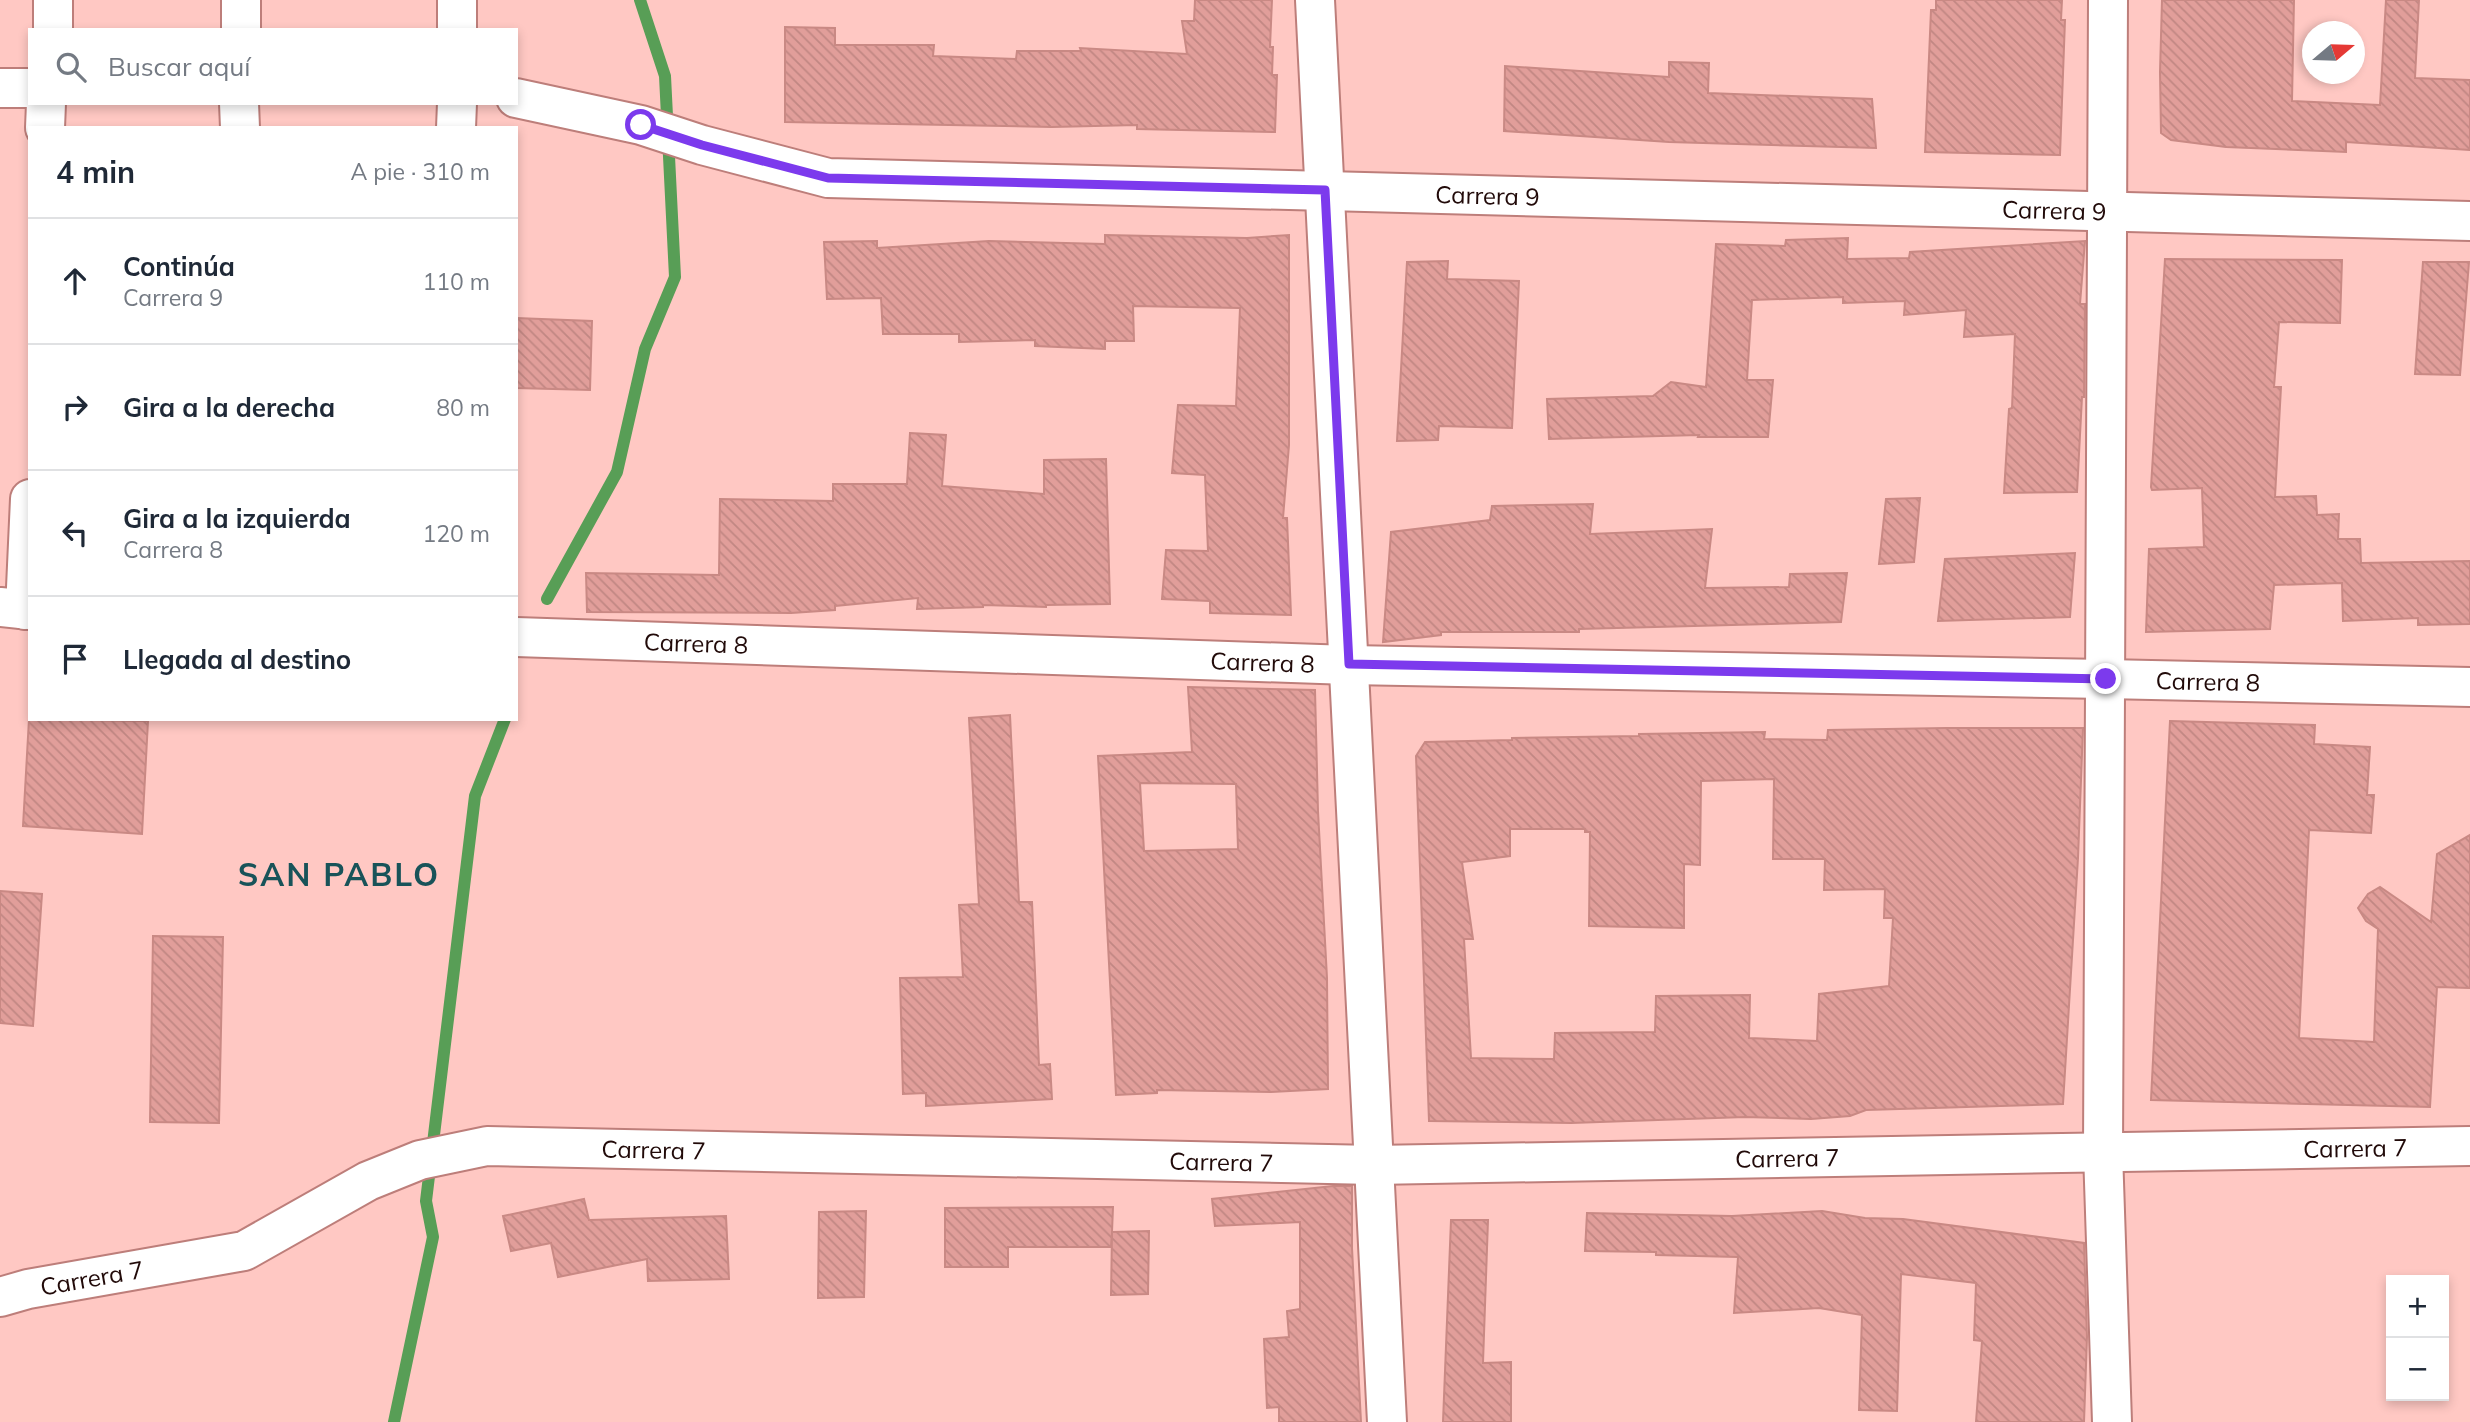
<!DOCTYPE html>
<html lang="es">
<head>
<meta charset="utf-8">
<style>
	:root { --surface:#fff; --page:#f2f2f3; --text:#1f2937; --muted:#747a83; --line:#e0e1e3 }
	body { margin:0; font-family:Mulish,sans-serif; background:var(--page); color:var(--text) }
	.controls { position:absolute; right:21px; bottom:21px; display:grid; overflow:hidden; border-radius:0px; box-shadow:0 4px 10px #0003 }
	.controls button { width:63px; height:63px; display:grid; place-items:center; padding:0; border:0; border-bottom:2px solid var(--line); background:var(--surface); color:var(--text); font:35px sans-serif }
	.compass { position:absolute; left:2302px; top:21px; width:63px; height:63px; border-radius:50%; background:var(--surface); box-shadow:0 4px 10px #0003; rotate:71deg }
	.stop { position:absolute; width:21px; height:21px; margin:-16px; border:5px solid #7c3aed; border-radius:50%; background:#fff }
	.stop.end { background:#7c3aed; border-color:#fff; box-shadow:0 2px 7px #0008 }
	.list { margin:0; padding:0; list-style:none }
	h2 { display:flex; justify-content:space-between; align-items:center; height:91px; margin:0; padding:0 28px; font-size:30px }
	h2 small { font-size:23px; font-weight:400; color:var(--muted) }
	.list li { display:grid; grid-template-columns:46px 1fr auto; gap:21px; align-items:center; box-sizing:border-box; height:126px; padding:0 28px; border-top:2px solid var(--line) }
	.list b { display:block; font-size:26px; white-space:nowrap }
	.list p { margin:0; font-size:23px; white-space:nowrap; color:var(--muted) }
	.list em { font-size:23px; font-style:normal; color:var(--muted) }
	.icon { flex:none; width:38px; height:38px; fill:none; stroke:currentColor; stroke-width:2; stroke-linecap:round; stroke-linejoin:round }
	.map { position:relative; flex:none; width:2470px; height:1422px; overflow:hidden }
	.search { position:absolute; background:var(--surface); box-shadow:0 4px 10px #0003; left:28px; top:28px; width:490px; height:77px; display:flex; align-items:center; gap:18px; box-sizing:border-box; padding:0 24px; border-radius:0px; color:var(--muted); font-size:26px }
	.panel { position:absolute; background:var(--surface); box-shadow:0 4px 10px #0003; left:28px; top:126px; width:490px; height:595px; border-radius:0px }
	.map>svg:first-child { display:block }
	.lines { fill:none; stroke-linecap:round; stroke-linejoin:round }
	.stream { stroke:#589e56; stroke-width:12 }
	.building { fill:url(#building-back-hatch); stroke:#c98984; stroke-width:2; fill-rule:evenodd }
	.street-casing { stroke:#bd7e7a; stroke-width:42 }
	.secondary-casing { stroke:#bd7e7a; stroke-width:42 }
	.street { stroke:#fff; stroke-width:38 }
	.secondary { stroke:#fff; stroke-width:38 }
	.route { stroke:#7c3aed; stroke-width:9 }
	.labels { text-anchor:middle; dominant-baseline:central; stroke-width:5; stroke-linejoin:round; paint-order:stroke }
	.street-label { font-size:24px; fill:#210a09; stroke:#ffc8c3 }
	.district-label { font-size:32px; font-weight:bold; letter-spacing:2px; fill:#185359; stroke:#ffc8c3 }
</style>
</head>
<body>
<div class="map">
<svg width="2470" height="1422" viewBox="0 0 2470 1422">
	<defs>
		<pattern id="building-back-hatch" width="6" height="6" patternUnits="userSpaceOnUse" patternTransform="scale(1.75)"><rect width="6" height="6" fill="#e19e9a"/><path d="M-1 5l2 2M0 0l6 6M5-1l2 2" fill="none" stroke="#c18783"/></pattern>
	</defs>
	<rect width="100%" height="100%" fill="#ffc8c3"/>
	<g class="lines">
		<path class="stream" d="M547 599 617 472 645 349 675 277 665 76 640 0
			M394 1422 433 1237 426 1201 475 796 505 719"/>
	</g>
	<path class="building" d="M1195 0H1272L1270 47H1273L1272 75H1277L1275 132 1137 129V125L1052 127 785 122V27L835 28V45H934L933 56 1016 59 1017 51H1081L1080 48 1187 54 1182 21H1194Z
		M1936 0H2062L2061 20H2065L2060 155 1925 152 1931 10H1936Z
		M2162 0H2294L2292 101 2380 105 2386 0H2419L2415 78 2470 80V150L2346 142V152L2226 147 2171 140 2161 133 2160 72Z
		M1669 62 1709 63 1708 93 1872 99 1876 148 1669 142 1504 131 1505 66 1669 77Z
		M1105 235 1247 238 1289 235V445L1283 518H1287L1291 615 1210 613V601L1162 599 1166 550 1208 551 1205 475 1172 473 1178 405 1236 406 1240 308 1133 306 1134 341H1105V349L1035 346V340L959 342V334H883L881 298 827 299 824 242 877 241V248L989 241 1105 244Z
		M1848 238 1847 259 1909 258 1910 252 2085 241 2080 304H2085L2084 397H2082L2077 492 2004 493 2009 409 2012 408 2015 334 1964 337 1966 310 1904 315 1905 301 1843 303V297L1752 300 1747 380H1773L1768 437H1698L1699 435 1549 439 1547 399 1653 396 1671 382 1706 387 1716 244 1785 246 1786 240Z
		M2165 259 2342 260 2340 323 2279 322 2274 387H2281L2275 497 2316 496 2317 515 2339 514 2338 539H2360L2361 563 2470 561V624L2418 625V618L2343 621 2342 583 2274 585 2270 629 2146 632 2149 549 2204 547 2202 488 2152 490 2151 487Z
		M1448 261 1447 279 1519 281 1512 428 1439 426 1438 440 1397 441 1407 262Z
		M2423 262H2469L2460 375 2415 374Z
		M516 318 592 321 590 390 516 388Z
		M910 433 946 435 942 486 1044 494V460L1106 459 1110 604 1046 605V607L983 605V607L917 609 918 598 835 606V610L791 613 587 612 586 573 719 575 720 499 833 501V484H907Z
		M1920 498 1914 562 1879 564 1886 499Z
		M1593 504 1590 534 1712 529 1705 588 1789 587 1790 574 1847 573 1841 622 1579 629V632H1441V635L1383 642 1391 532 1490 520 1492 506Z
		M2075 553 2070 617 1938 621 1945 559Z
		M1188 687 1315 690 1318 811 1327 978 1328 1089 1271 1092 1157 1090V1093L1116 1095 1098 756 1192 752ZM1140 783 1236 784 1238 849 1144 851Z
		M1010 715 1019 902H1032L1039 1065 1050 1064 1052 1099 926 1106V1093L903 1094 900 978 963 977 959 905 979 904 969 718Z
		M29 719 148 721 142 834 23 826Z
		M2170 721 2315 725 2314 744 2370 747 2367 795H2374L2371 833 2309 830 2299 1038 2374 1042 2378 929 2366 921 2358 908 2368 894 2380 887 2431 922 2437 854 2470 835V988L2437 987 2430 1107 2151 1100Z
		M1946 728H2083L2078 858 2063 1104 1866 1110 1850 1116 1811 1119 1745 1117 1571 1123 1429 1121 1416 756 1425 742 1512 740V738L1639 736V734L1765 732 1764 739 1827 740 1828 730ZM1774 779 1773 859H1825L1824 890 1885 889 1884 918H1893L1889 986 1819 994 1817 1041 1749 1038 1750 995 1656 996 1655 1032 1555 1033 1554 1059 1471 1058 1464 939H1473L1462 862 1510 856V829H1585V832H1590L1589 926 1684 928V864L1700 865 1701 781Z
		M0 891 42 894 33 1026 0 1023Z
		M153 936 223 937 219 1123 150 1122Z
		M1333 1186H1352V1248L1361 1422H1279V1407L1267 1408 1264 1339 1289 1337 1287 1311 1300 1309V1222L1215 1226 1212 1199Z
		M584 1199 589 1220 726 1216 729 1279 648 1281 647 1259 558 1277 551 1243 511 1251 503 1216Z
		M1113 1207 1112 1232 1149 1231 1148 1294 1111 1295 1112 1233 1111 1247H1008V1267H945V1208Z
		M866 1211 864 1297 818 1298 819 1212Z
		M1822 1211 1865 1218 1903 1219 2084 1243 2087 1337 2084 1422H1976L1982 1341 1974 1340 1976 1283 1901 1274 1897 1411 1859 1410 1862 1315 1819 1308 1734 1313 1738 1257 1656 1255V1252L1585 1251 1587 1213 1732 1216Z
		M1451 1220H1488L1483 1363 1511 1362V1422H1443Z"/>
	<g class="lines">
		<g class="street-casing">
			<g id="street">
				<path d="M457 0V30"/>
				<path d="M1315 0 1387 1422"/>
				<path d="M53 30V0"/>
				<path d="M241 30V0"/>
				<path d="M0 88H30"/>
				<path id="s1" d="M516 98 641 125 702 145 828 178 2470 221"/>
				<path d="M239 103 240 128"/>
				<path d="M45 128 46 103"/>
				<path d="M456 128 457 103"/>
				<path d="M25 610 30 499"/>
				<path id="s2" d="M2106 679 2470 687"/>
				<path id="s3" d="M0 1297 28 1289 244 1251 368 1181 420 1160 487 1146 1374 1165 2470 1146"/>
			</g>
		</g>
		<g class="secondary-casing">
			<g id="secondary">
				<path d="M2108 0 2103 1152 2112 1422"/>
				<path d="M0 607 30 610"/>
				<path id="s4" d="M516 637 1349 665 2106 679"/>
			</g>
		</g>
		<use href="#street" class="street"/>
		<use href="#secondary" class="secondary"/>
	</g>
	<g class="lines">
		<path class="route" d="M641 125 702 145 828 178 1325 190 1349 664 2106 679"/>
	</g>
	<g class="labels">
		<g class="street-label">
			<text stroke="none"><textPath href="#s1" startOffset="982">Carrera 9</textPath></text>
			<text stroke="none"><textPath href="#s1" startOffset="1549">Carrera 9</textPath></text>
			<text stroke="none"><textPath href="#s4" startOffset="180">Carrera 8</textPath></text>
			<text stroke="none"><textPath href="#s4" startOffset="747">Carrera 8</textPath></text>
			<text stroke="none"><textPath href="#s2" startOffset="102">Carrera 8</textPath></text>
			<text stroke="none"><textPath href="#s3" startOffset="2384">Carrera 7</textPath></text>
			<text stroke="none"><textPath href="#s3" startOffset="682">Carrera 7</textPath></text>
			<text stroke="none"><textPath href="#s3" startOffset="1816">Carrera 7</textPath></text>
			<text stroke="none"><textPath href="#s3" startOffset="1250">Carrera 7</textPath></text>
			<text stroke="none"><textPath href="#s3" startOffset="94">Carrera 7</textPath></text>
		</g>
		<g class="district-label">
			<text x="339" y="874">SAN PABLO</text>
		</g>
	</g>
</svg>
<div class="controls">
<button>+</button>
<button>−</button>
</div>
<svg class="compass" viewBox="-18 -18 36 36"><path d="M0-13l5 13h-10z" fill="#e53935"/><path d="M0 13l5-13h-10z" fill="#747a83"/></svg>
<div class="stop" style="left:641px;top:125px"></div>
<div class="stop end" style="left:2106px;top:679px"></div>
<div class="search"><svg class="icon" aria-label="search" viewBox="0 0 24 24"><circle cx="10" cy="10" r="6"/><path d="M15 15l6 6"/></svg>Buscar aquí</div>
<section class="panel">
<h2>4 min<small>A pie · 310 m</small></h2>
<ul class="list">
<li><svg class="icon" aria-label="ahead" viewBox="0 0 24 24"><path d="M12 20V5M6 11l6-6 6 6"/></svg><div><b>Continúa</b><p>Carrera 9</p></div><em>110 m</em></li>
<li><svg class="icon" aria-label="right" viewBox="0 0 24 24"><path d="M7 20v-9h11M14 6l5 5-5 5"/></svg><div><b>Gira a la derecha</b></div><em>80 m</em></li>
<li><svg class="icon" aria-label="left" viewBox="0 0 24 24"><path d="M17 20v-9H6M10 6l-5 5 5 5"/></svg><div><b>Gira a la izquierda</b><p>Carrera 8</p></div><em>120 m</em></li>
<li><svg class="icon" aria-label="arrive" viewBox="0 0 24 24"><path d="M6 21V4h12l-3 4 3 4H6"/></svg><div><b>Llegada al destino</b></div></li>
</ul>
</section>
</div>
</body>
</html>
